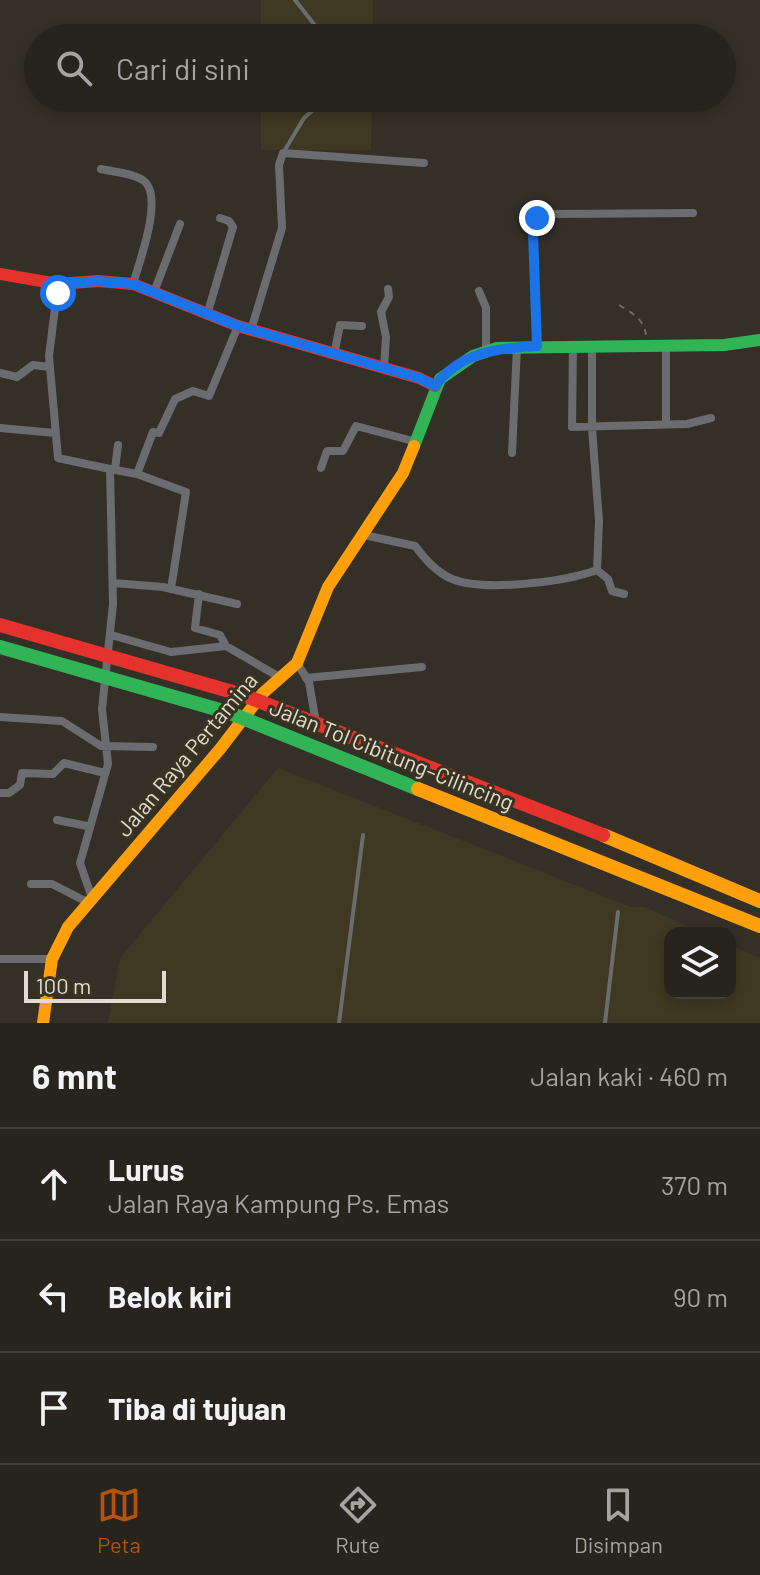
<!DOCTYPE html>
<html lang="id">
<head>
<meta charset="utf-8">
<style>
	:root { --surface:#27241d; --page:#33302a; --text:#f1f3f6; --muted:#a4a4a4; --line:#43413b; --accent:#b45309 }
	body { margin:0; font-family:Barlow,sans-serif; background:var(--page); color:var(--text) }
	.controls { position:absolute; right:24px; bottom:24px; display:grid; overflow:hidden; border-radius:16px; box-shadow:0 4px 12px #0003 }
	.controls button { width:72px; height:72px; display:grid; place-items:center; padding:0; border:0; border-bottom:2px solid var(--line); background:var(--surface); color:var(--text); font:40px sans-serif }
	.scale { position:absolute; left:24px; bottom:20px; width:142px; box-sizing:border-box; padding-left:8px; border:4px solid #e0dcd1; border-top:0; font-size:22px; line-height:28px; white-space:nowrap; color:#e0dcd1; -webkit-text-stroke:6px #393322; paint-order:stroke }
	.stop { position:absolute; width:24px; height:24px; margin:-18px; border:6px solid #1a73e8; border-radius:50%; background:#fff }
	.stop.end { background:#1a73e8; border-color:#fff; box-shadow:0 2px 8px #0008 }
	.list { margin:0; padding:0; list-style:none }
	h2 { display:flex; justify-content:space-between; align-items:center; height:104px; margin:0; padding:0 32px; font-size:34px }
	h2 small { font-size:26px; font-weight:400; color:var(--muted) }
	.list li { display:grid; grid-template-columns:52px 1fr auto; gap:24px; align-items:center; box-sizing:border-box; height:112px; padding:0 32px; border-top:2px solid var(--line) }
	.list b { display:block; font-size:30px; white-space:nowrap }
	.list p { margin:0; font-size:26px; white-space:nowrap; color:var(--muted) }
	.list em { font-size:26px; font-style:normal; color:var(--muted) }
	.icon { flex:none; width:44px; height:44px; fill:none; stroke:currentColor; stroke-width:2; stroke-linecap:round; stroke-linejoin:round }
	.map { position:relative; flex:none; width:760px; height:1023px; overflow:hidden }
	.search { position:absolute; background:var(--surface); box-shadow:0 4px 12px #0003; left:24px; right:24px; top:24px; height:88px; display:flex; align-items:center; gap:20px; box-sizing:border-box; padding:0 28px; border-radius:44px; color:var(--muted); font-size:30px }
	.sheet { height:440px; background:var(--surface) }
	nav { display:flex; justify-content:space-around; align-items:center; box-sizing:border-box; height:112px; border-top:2px solid var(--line); background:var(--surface); font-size:22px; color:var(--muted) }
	nav a { display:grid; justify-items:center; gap:4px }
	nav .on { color:var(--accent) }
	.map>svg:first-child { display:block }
	.built { fill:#3f3822 }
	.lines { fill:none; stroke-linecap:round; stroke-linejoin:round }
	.path { stroke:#6a6a68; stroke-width:2; stroke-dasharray:6 6; stroke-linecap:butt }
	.lane { stroke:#6b6c6f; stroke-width:4 }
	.street { stroke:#6b6c6f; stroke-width:8 }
	.fast { stroke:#30b455; stroke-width:12 }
	.slow { stroke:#ff9f0a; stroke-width:12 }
	.jam { stroke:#e5322d; stroke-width:12 }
	.fast-bridge { stroke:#30b455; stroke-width:14 }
	.slow-bridge { stroke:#ff9f0a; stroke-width:14 }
	.jam-bridge { stroke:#e5322d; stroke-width:14 }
	.route { stroke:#1a73e8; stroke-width:10 }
	.labels { text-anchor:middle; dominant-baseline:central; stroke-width:6; stroke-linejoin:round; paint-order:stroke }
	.street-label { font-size:22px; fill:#e0dcd1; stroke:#393322 }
</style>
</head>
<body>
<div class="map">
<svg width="760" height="1023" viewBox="0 0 760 1023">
	<rect width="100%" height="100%" fill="#343027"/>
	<path class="built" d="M261 0H373V38H261Z
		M261 98H372L371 150H261Z
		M278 768 631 907H645L703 933H670V993H730V945L760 958V1023H108L120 958Z"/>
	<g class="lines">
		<path class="path" d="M619 305C632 313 644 319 646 335"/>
		<path class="lane" d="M295 0 325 38
			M283 153 304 118 327 98
			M339 1023 363 835
			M605 1023 618 912"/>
		<path class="street" d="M101 169C113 172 134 173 144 181 164 197 139 263 133 284
			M58 284 49 356 58 458 110 469 113 604 102 709 108 764 80 863 92 898
			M479 291 486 308V350
			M154 292 180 224
			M207 315 233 227 229 221 220 218
			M251 330 282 228 279 165 283 153 424 163
			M666 345V422
			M537 346 533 232 537 218 552 214 693 213
			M573 346 572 427 687 424 711 418
			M334 355 340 325 362 326
			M384 368 386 337 381 312 389 297 388 289
			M0 373 17 377 33 365 50 367
			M0 428 55 433
			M512 453 517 347
			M321 468 327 451H343L356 426 417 442
			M110 469 137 474 186 492 171 589
			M115 469 118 445
			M137 474 153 432 159 433 175 399 193 391 209 396 238 326
			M364 535 415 546C425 559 436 572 452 579 484 592 564 582 597 570L599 521 592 428V346
			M597 570 608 579 612 591 624 594
			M113 583 163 587 237 604
			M199 594 195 628 220 635 226 646 281 678
			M111 635 171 652 226 646
			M297 663 309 682 315 717
			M306 678 422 667
			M0 717 62 721 101 746 153 747
			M0 793H9L20 785 22 773 53 774 64 763 105 773
			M57 820 87 826
			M31 884H52L89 903
			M0 959H52"/>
		<path class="fast" d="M414 446 440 379 473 356 497 348 724 345 760 340"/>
		<path class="slow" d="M43 1023 52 959 68 927 220 749 263 693 297 663 328 587 403 473 414 446"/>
		<path class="jam" d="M0 274 58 284 98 281 133 284 238 326 419 378 435 386"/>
		<path class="fast-bridge" d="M0 647 230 713 418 789"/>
		<path class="slow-bridge" d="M418 789 760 926
			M603 835 760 901"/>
		<path class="jam-bridge" d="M0 625 243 695 603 835"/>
	</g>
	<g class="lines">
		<path class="route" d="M58 293V284L98 281 133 284 238 326 419 378 435 386C460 352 498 348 537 346L533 232 537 218"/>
	</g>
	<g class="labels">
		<g class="street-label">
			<text transform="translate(186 754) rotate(-50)">Jalan Raya Pertamina</text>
			<text transform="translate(392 754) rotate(22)">Jalan Tol Cibitung–Cilincing</text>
		</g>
	</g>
</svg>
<div class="controls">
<button><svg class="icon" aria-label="layers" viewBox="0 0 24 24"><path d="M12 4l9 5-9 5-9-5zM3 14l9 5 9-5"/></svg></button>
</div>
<div class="scale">100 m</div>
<div class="stop" style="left:58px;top:293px"></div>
<div class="stop end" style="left:537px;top:218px"></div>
<div class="search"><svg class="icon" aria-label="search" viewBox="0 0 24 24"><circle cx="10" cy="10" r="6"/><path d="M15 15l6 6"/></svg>Cari di sini</div>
</div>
<section class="sheet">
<h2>6 mnt<small>Jalan kaki · 460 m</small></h2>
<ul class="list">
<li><svg class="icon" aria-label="ahead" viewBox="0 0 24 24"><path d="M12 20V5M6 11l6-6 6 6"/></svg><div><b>Lurus</b><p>Jalan Raya Kampung Ps. Emas</p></div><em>370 m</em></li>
<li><svg class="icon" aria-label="left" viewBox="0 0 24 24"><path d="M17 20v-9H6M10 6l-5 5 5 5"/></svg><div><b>Belok kiri</b></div><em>90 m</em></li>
<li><svg class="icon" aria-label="arrive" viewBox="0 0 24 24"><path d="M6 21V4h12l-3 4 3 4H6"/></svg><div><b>Tiba di tujuan</b></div></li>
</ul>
</section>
<nav>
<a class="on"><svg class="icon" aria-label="map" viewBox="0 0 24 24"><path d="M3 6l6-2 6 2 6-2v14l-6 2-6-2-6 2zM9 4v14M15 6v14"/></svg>Peta</a>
<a><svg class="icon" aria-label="directions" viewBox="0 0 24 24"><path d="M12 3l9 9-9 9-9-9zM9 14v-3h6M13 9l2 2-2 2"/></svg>Rute</a>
<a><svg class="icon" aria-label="saved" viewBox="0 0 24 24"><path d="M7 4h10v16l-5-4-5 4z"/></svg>Disimpan</a>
</nav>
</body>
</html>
